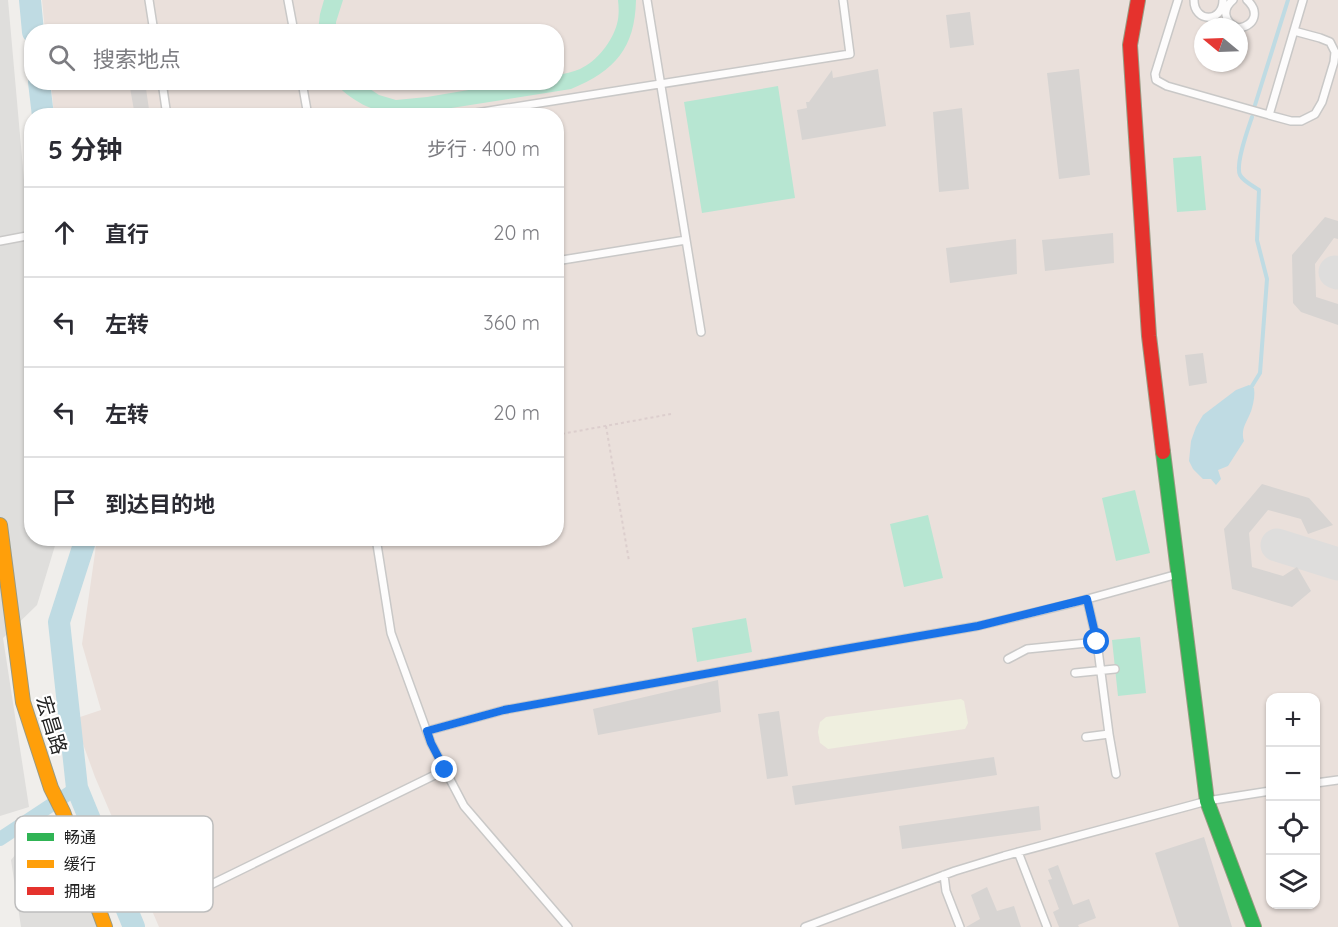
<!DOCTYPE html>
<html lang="zh">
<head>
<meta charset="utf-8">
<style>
	:root { --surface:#fff; --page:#f7f7f7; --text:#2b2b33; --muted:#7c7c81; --line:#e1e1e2 }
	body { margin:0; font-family:Quicksand,"Noto Sans SC",sans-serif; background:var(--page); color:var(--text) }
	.controls { position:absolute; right:18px; bottom:18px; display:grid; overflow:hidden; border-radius:12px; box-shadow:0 2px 4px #0004 }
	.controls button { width:54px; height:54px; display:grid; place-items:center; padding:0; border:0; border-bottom:2px solid var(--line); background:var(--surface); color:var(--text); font:30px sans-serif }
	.compass { position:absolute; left:1194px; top:18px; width:54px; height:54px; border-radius:50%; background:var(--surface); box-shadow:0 2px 4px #0004; rotate:289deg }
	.stop { position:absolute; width:18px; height:18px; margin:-14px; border:4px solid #1a73e8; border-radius:50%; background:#fff }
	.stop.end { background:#1a73e8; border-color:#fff; box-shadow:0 2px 6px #0008 }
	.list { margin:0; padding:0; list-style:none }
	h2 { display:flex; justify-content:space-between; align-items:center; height:78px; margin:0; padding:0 24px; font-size:26px }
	h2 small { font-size:20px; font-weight:400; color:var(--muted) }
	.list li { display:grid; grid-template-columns:39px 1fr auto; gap:18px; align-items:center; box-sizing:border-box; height:90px; padding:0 24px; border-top:2px solid var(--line) }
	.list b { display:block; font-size:22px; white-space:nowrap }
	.list em { font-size:20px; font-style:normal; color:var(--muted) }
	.icon { flex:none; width:33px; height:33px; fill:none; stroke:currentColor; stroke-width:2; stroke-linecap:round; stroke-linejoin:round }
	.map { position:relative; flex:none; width:1338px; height:927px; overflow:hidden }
	.search { position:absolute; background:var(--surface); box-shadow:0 2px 4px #0004; left:24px; top:24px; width:540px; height:66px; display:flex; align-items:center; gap:15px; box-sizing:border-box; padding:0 21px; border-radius:24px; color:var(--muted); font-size:22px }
	.panel { position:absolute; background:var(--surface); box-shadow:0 2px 4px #0004; left:24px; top:108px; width:540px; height:438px; border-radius:24px }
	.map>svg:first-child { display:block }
	.residential { fill:#dfdedc }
	.military { fill:#eae0db; fill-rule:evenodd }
	.farmland { fill:#efefdf }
	.pitch { fill:#b7e6d2 }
	.water { fill:#bfdbe3 }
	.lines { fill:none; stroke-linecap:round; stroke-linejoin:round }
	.stream { stroke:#bfdbe3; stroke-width:4 }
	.canal { stroke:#bfdbe3; stroke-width:14 }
	.river { stroke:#bfdbe3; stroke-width:22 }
	.taxiway { stroke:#dedddc; stroke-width:33 }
	.building { fill:#d7d4d2 }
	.lane-casing { stroke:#c9c8c7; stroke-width:10 }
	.fast-casing { stroke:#999a82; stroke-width:16 }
	.slow-casing { stroke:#999a82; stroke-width:16 }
	.jam-casing { stroke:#999a82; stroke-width:16 }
	.path { stroke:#dccecd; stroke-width:2; stroke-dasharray:3 3; stroke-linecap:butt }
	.lane { stroke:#fdfcfc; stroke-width:7 }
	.fast { stroke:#30b455; stroke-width:14 }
	.slow { stroke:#ff9f0a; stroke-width:14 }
	.jam { stroke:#e5322d; stroke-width:14 }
	.route { stroke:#1a73e8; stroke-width:8 }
	.labels { text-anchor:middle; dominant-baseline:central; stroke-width:4.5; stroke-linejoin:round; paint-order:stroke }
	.street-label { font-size:20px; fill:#222; stroke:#fff }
	.key { fill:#fff; stroke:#bdbdbd; stroke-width:1.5 }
	.key-label { font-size:16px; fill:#222 }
</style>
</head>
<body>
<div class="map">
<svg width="1338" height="927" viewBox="0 0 1338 927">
	<rect width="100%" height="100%" fill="#f0eeeb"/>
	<path class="residential" d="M0 0H8L31 259 32 538 57 539 37 605 3 638 29 807 0 816Z
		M41 824 106 927H21L11 860Z"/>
	<path class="military" d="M42 0H1338V927H159L95 777 74 719 101 710 82 644 97 539 556 538V116L54 115 51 83 556 82V32L45 31ZM1203 27H1239V63H1203ZM1270 698H1316V904H1270Z"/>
	<path class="farmland" d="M961 699 964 701 968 723 965 729 828 749 820 743 818 732 820 722 826 717Z"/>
	<path class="pitch" d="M324 0H343L336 22V31H318L320 14Z
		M618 0H636C635 48 615 71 571 89L407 115C376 114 356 104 334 83H361L379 95 396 100 427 97 510 83 556 82 557 75C564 74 573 72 580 69 597 61 612 42 617 24 619 17 619 8 618 0Z
		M778 86 795 198 702 213 684 102Z
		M1201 156 1206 210 1177 212 1173 158Z
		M1135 490 1150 553 1116 561 1102 498Z
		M928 515 943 578 904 587 890 524Z
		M746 618 752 652 697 662 692 628Z
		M1140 637 1146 693 1118 696 1112 640Z"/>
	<path class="water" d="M1249 385 1254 388C1255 394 1254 401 1252 408 1249 420 1240 427 1244 441L1228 466 1218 470 1221 479 1216 485 1211 479H1203L1193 469 1189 461 1191 441 1196 427 1203 415 1236 390Z"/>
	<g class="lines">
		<path class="stream" d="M1255 105 1288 0
			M1252 386 1260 373 1267 279 1257 240 1259 190C1253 186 1243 181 1240 175 1235 164 1248 129 1252 117"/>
		<path class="canal" d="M0 839 77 788"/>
		<path class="river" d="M30 0 33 32
			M39 82 43 116
			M86 538 59 622 77 788 134 927"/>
		<path class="taxiway" d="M1335 272 1338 273
			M1277 545 1338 564"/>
	</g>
	<path class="building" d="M970 12 974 45 950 48 946 15Z
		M878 69 886 126 802 140 797 110 807 108 806 102H809L832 70 833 78Z
		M1079 69 1090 175 1059 179 1047 73Z
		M129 82H145L150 116H135Z
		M962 108 969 189 939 192 933 112Z
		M1325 217 1338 221V239L1334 238 1315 264 1316 297 1338 304V325L1301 312 1293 303 1292 255Z
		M1113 233 1114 263 1045 271 1042 240Z
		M1016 239 1017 274 950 283 946 248Z
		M1203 353 1207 383 1189 386 1185 355Z
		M1262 484 1309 498 1333 525 1308 534 1301 519 1268 510 1249 533 1252 567 1283 576 1297 567 1311 591 1292 607 1232 589 1224 529Z
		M718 680 721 712 598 735 593 709Z
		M779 711 788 776 767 779 758 714Z
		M994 757 997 775 795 805 792 786Z
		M1039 806 1041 830 902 849 899 826Z
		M1204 837 1232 927H1179L1155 853Z
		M1058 865 1073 905 1089 899 1096 918 1078 925 1079 927H1059L1053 912 1059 909 1048 880 1052 879 1048 869Z
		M987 887 997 911 1014 906 1021 927H966L980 919 971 895Z"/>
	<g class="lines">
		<g class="lane-casing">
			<path id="lane" d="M149 0 154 32
				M288 0 294 32
				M647 0 701 332
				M1178 0 1155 74 1156 80 1167 86 1269 115 1303 0
				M1194 0C1194 23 1223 23 1223 0
				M1233 0C1222 9 1224 21 1236 27
				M1239 28C1256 25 1259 11 1247 0
				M162 82 167 116
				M302 82 308 116
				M1269 115 1291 121H1301L1315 114 1322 102 1334 62 1335 52 1330 42 1320 38 1294 31
				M457 116 850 54 843 0
				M0 241 32 235
				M556 261 686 240
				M376 538 391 633 431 743 464 806 568 927
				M1087 599 1097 642 1109 734 1116 774
				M1008 659 1027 649 1097 642
				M1075 673 1115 669
				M427 731 504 710 833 651 978 626 1073 603 1178 574
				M1086 737 1109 734
				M1316 783 1338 780
				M1018 852 1047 927
				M944 875 946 891 960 927
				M210 885 445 770
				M805 927 955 871 1004 856 1207 801 1270 791"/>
		</g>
		<g class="fast-casing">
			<path id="fast" d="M1163 452 1207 801 1254 927"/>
		</g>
		<g class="slow-casing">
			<path id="slow" d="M0 525 23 702 51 788 63 812 105 927"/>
		</g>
		<g class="jam-casing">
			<path id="jam" d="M1138 0 1130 45 1149 336 1163 452"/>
		</g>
		<path class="path" d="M606 426 629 561
			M556 435 671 414
			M556 464 558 476H556"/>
		<use href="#lane" class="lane"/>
		<use href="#fast" class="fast"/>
		<use href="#slow" class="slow"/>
		<use href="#jam" class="jam"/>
	</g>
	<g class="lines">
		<path class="route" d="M445 770 431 743 427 731 504 710 833 651 978 626 1087 599 1097 642"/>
	</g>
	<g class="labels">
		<g class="street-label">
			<text transform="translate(52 725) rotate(73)">宏昌路</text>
		</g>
	</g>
	<rect x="15" y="816" width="198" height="96" rx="9" class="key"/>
	<rect x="27" y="833" width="27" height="8" fill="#30b455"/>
	<rect x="27" y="860" width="27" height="8" fill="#ff9f0a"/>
	<rect x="27" y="887" width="27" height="8" fill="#e5322d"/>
	<g class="key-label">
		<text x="64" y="843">畅通</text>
		<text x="64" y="870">缓行</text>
		<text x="64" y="897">拥堵</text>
	</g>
</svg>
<div class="controls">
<button>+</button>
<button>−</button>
<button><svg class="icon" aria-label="locate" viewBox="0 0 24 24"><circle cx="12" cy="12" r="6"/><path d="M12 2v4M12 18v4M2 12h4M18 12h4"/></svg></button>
<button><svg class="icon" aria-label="layers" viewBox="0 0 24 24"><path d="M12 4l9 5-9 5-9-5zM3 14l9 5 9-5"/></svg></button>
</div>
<svg class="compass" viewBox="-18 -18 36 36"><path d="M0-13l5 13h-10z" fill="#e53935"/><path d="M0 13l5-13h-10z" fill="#7c7c81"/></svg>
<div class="stop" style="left:1097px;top:642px"></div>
<div class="stop end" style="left:445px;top:770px"></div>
<div class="search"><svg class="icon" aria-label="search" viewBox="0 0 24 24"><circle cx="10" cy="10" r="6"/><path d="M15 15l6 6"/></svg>搜索地点</div>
<section class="panel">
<h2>5 分钟<small>步行 · 400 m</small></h2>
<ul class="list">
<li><svg class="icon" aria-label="ahead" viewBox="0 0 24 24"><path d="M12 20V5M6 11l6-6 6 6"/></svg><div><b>直行</b></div><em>20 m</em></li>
<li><svg class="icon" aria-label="left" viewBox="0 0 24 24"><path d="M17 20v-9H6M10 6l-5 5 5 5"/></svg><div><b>左转</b></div><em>360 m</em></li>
<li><svg class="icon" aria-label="left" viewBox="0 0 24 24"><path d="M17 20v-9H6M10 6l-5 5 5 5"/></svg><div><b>左转</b></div><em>20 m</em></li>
<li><svg class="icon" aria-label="arrive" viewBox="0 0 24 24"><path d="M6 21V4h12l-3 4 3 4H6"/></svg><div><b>到达目的地</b></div></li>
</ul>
</section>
</div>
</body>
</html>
